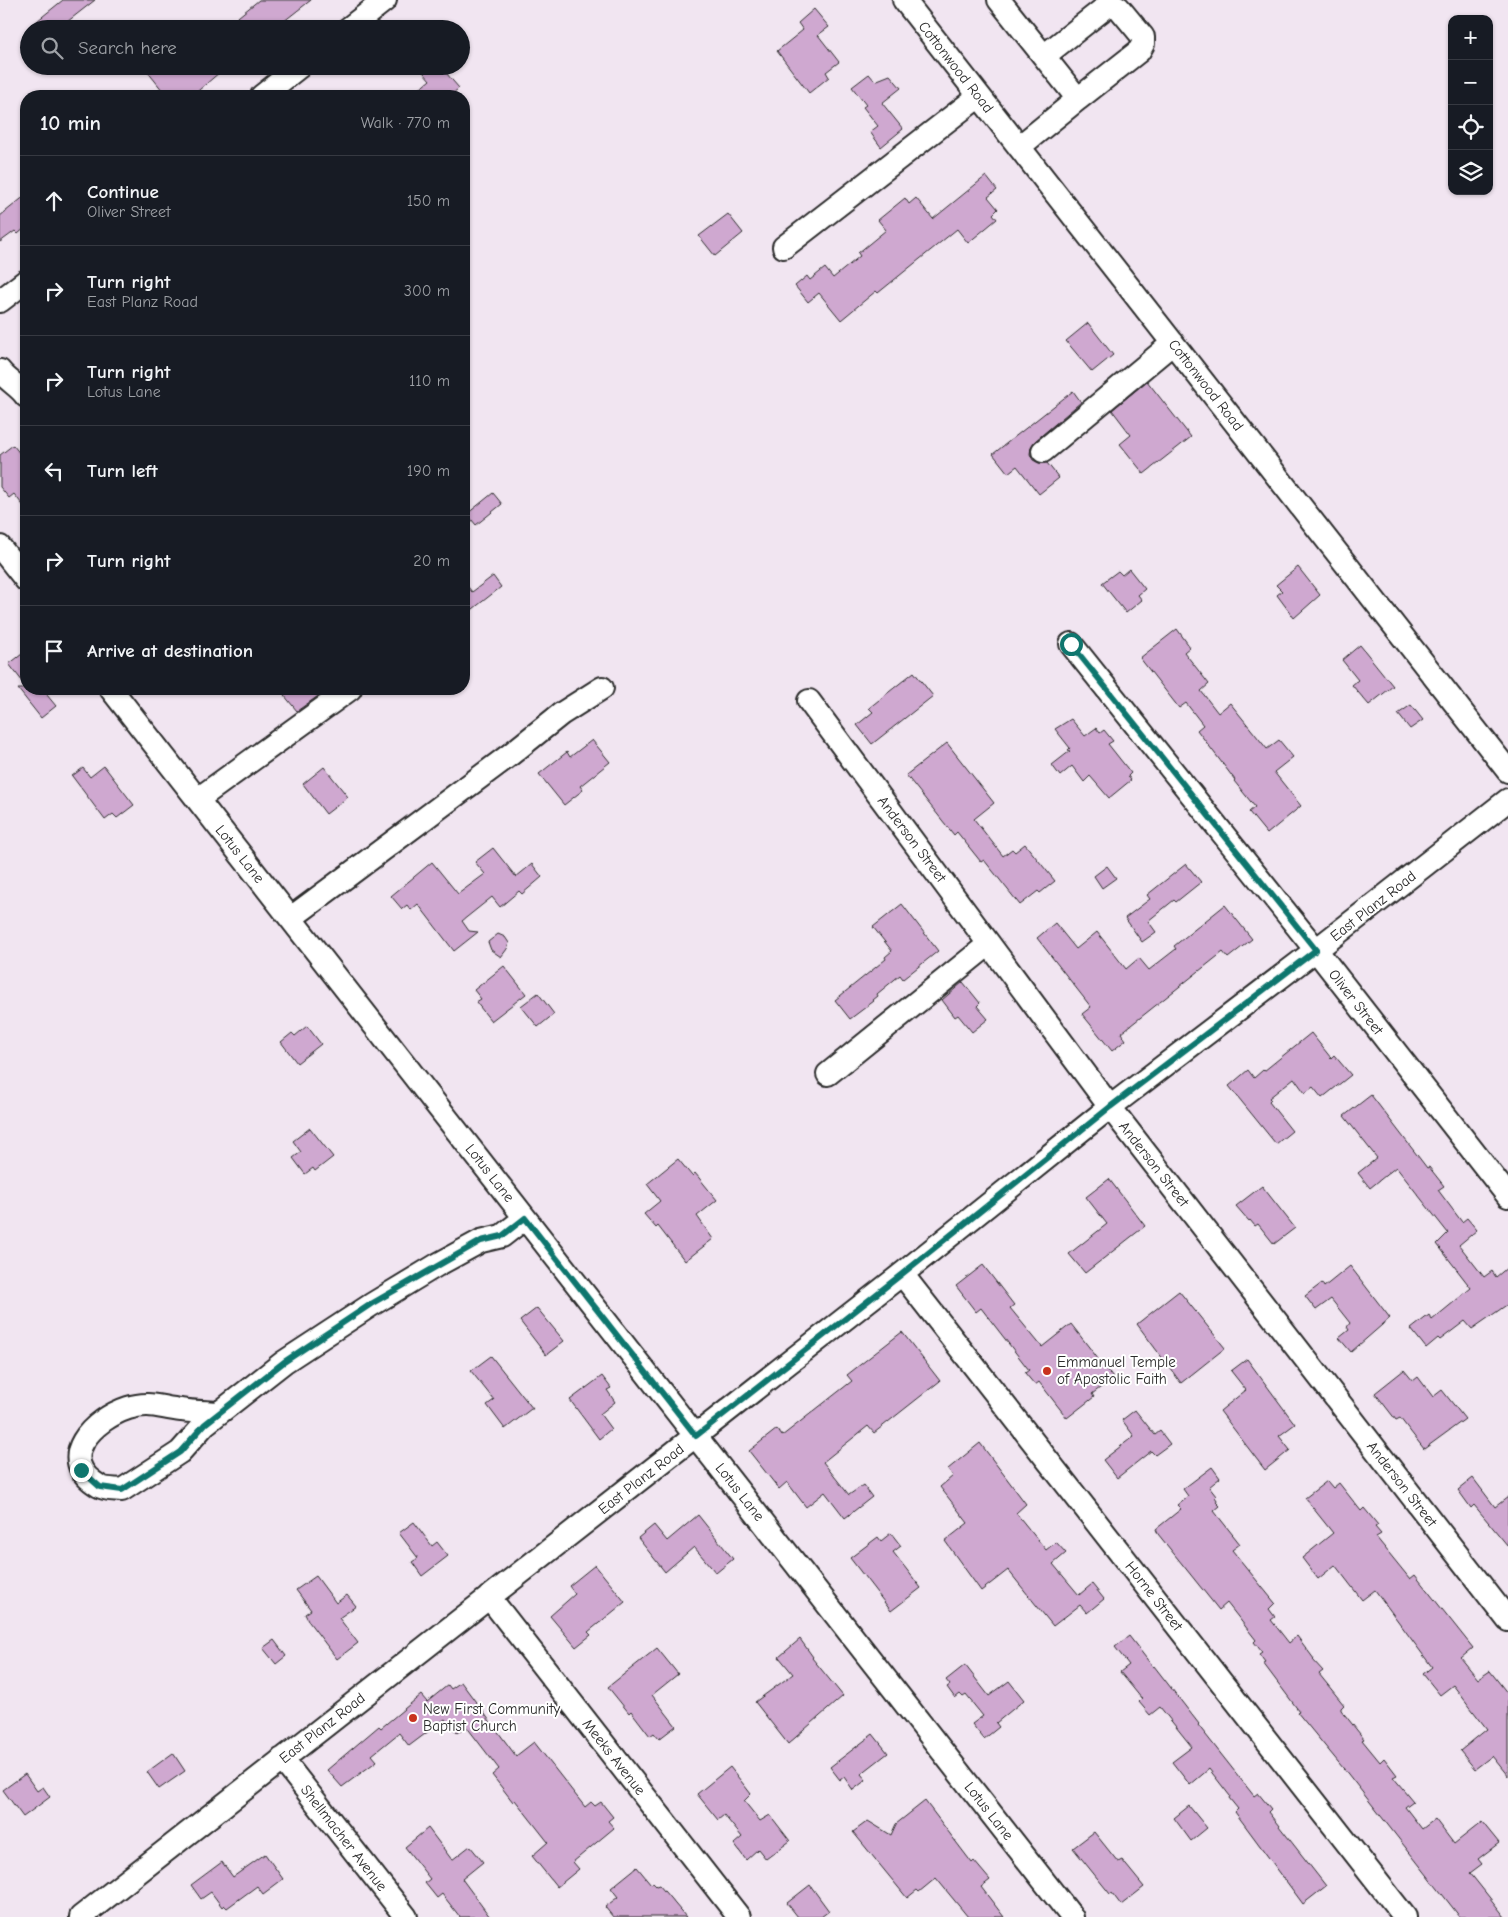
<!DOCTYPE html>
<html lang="en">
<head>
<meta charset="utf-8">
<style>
	:root { --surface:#171b24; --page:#20242c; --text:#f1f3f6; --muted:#9ea1a6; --line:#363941 }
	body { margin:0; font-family:"Comic Neue",sans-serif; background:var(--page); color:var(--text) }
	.controls { position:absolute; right:15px; top:15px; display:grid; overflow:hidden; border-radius:10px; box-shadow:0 1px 4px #0004 }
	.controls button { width:45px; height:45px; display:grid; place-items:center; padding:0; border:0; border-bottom:1px solid var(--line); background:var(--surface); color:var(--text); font:25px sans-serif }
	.stop { position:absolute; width:15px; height:15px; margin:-11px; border:4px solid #0f766e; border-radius:50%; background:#fff }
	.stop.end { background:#0f766e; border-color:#fff; box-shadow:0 1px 5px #0008 }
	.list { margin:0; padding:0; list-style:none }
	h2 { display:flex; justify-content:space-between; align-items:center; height:65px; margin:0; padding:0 20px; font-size:21px }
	h2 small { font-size:16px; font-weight:400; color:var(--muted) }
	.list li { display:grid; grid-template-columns:32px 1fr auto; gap:15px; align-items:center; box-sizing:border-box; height:90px; padding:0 20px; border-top:1px solid var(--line) }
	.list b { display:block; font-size:19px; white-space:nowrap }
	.list p { margin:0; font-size:16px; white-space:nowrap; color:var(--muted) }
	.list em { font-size:16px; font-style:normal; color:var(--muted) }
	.icon { flex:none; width:28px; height:28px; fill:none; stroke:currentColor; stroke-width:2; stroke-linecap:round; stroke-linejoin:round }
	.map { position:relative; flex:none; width:1508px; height:1917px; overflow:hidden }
	.search { position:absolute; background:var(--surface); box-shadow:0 1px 4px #0004; left:20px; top:20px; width:450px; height:55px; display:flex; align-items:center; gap:12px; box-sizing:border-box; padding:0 18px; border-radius:28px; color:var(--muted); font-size:19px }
	.panel { position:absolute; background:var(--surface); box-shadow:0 1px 4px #0004; left:20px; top:90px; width:450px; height:605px; border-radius:20px }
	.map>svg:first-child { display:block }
	.building { fill:#cfa8d0; stroke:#2b2b2b }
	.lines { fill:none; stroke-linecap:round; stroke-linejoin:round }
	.minor-casing { stroke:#2b2b2b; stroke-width:26 }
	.minor { stroke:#fff; stroke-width:22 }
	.route { stroke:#0f766e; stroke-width:6 }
	.poi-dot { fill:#c8321e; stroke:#fff; stroke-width:2 }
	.labels { text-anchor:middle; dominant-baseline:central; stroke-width:4; stroke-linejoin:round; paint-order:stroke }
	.street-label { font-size:15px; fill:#2b2b2b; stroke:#fff }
	.poi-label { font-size:15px; fill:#2b2b2b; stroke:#fff; text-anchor:start }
</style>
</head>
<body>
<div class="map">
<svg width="1508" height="1917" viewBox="0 0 1508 1917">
	<rect width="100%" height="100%" fill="#f1e5f1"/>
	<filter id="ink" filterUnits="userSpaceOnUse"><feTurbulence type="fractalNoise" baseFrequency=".02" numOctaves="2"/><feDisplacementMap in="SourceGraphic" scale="10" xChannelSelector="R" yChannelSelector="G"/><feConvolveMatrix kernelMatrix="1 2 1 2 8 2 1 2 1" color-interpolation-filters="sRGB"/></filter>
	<g filter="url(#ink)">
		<path class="building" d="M63 0H95L58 29H27Z
			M259 0H311L274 29H223Z
			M814 9 829 27 818 35 839 62 826 72 829 77 809 93 777 51 803 30 798 23Z
			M143 66H227L192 96H167Z
			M418 66H440L459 88 450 96H411L430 80Z
			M869 74 875 81 890 75 901 88 882 103 903 129 881 147 870 132 878 126 863 107 866 105 852 87Z
			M986 176 997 190 988 197 998 209 993 214 997 219 968 243 957 229 878 293 876 291 841 320 819 293 808 302 795 286 807 276 810 280 825 268 833 278 860 256 858 253 886 230 878 220 905 198 909 204 916 198 933 219Z
			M26 195V227L18 234 15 231 0 242V216Z
			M728 214 743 233 715 256 699 236Z
			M1088 323 1113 355 1092 372 1066 341Z
			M1147 381 1191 437 1144 474 1120 444 1131 435 1112 410Z
			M1073 391 1081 402 1035 441 1031 447 1030 454 1033 460 1039 463H1047L1059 478 1039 494 1017 466 1008 473 993 454Z
			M13 445 26 461V509L14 494 9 498 0 487V455Z
			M493 493 502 504 476 525 467 514Z
			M1298 567 1320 595 1294 618 1277 595 1282 591 1276 585Z
			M1129 569 1145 589 1138 595 1142 600 1126 613 1102 583 1118 571 1122 575Z
			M493 576 501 587 464 616V582L472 592Z
			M1177 629 1190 647 1184 652 1209 684 1201 691 1218 713 1230 703 1267 749 1279 740 1293 757 1274 772 1301 806 1267 834 1249 812 1255 807 1234 781 1235 780 1197 730 1203 725 1186 703 1179 708 1140 658Z
			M1360 645 1393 686 1369 705 1352 685 1358 680 1342 660Z
			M26 651V686L9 664Z
			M914 672 933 696 872 744 857 725 873 712 869 708Z
			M18 689H42L56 706 41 718Z
			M292 689H328L297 711 284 695Z
			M1411 705 1423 720 1410 729 1398 714Z
			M1071 719 1085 736 1096 728 1100 733 1104 730 1113 741 1108 744 1131 773 1128 776 1131 780 1109 798 1090 776 1084 782 1072 766 1060 776 1052 765 1070 751 1068 750 1070 748 1055 729Z
			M592 740 610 762 580 786 583 790 564 805 539 774 567 752 570 757Z
			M947 743 994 803 974 819 1003 856 1012 849 1015 852 1025 844 1055 881 1040 893 1038 891 1020 905 984 860 981 862 957 832 954 835 906 775Z
			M104 766 134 805 117 818 113 814 105 820 72 776 83 768 90 777Z
			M324 767 348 797 326 814 303 784Z
			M493 848 516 877 532 864 542 877 522 894 519 891 500 907 492 897 462 921 469 931 478 932 454 951 418 904 411 910 407 905 402 909 391 896 432 862 458 894 485 874 475 862Z
			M1186 864 1201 882 1176 902 1174 900 1148 921 1156 932 1142 942 1125 918 1150 899 1147 895Z
			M1107 866 1116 878 1102 888 1094 876Z
			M902 904 938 951 903 979 900 975 877 994 878 996 873 1000 874 1001 850 1019 835 1000 886 959 885 957 892 951 873 927Z
			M1225 905 1252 939 1228 958 1223 952 1121 1033 1126 1040 1112 1051 1082 1014 1091 1007 1037 938 1055 923 1076 949 1097 932 1126 969 1139 958 1149 970 1176 949 1174 946Z
			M498 934 505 937 509 943 507 949 501 957 491 950 488 942Z
			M504 966 526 994 491 1021 476 1002 481 999 474 990Z
			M963 982 980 1003 977 1006 988 1019 972 1032 958 1015 955 1017 942 1000Z
			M538 993 554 1014 538 1027 521 1006Z
			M307 1026 321 1044 297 1063 281 1042 292 1033 295 1036Z
			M1311 1033 1331 1058 1334 1055 1351 1075 1322 1098 1313 1087 1305 1093 1294 1078 1269 1098 1271 1100 1269 1102 1292 1131 1276 1144 1229 1086 1248 1070 1254 1078 1263 1070 1264 1071Z
			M1371 1095 1427 1168 1429 1167 1444 1186 1438 1190 1462 1222 1467 1218 1477 1230 1459 1245 1484 1277 1492 1271 1496 1277 1508 1267V1304L1472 1329 1465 1321 1440 1340 1438 1338 1426 1348 1411 1329 1429 1315 1432 1320 1471 1288 1437 1244 1448 1233 1396 1167 1370 1188 1358 1173 1377 1158 1344 1116Z
			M310 1128 333 1157 315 1171 313 1168 305 1174 293 1158 301 1152 293 1141Z
			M678 1159 692 1176 695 1173 717 1200 697 1216 713 1239 685 1261 658 1226 656 1228 644 1214 660 1201 647 1184Z
			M1109 1179 1145 1226 1085 1273 1069 1254 1107 1224 1086 1197Z
			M1262 1186 1295 1228 1274 1244 1258 1224 1255 1226 1250 1220 1249 1221 1236 1206Z
			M983 1265 1014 1305 1010 1308 1042 1347 1071 1324 1113 1378 1092 1394 1094 1397 1067 1418 1039 1382 1035 1385 1025 1373 1029 1370 981 1308 976 1312 956 1286Z
			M1350 1266 1390 1318 1351 1352 1339 1338 1349 1330 1347 1327 1350 1323 1331 1299 1316 1310 1305 1296 1322 1283 1324 1287Z
			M1179 1291 1225 1348 1181 1383 1137 1324Z
			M537 1308 564 1341 546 1355 520 1321Z
			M902 1332 940 1381 874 1433 868 1426 823 1462 849 1495 863 1485 872 1497 845 1518 825 1492 806 1507 787 1482 779 1489 749 1451 777 1429 782 1436 852 1381 847 1375Z
			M491 1356 533 1409H531L505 1429 487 1405 494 1400 471 1371Z
			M1247 1359 1295 1424 1279 1436 1290 1450 1265 1470 1220 1411 1246 1390 1231 1371Z
			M1404 1370 1413 1381 1418 1377 1433 1397 1442 1390 1465 1419 1424 1449 1400 1418 1396 1420 1375 1393Z
			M602 1376 611 1388 607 1390 615 1402 600 1414 611 1429 599 1439 570 1400Z
			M1135 1410 1155 1435 1160 1431 1170 1444 1155 1455 1151 1451 1117 1478 1103 1460 1134 1436 1122 1420Z
			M980 1443 1026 1504 1016 1513 1046 1550 1056 1542 1066 1553 1053 1564 1079 1595 1092 1584 1104 1599 1087 1613 1080 1605 1053 1626 1008 1570 981 1591 945 1541 968 1523 940 1487 953 1476 948 1469Z
			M1212 1467 1220 1478 1209 1487 1216 1496 1215 1497 1217 1500 1216 1502 1220 1506 1214 1511 1240 1544 1232 1550 1275 1603 1269 1609 1275 1617 1271 1620 1289 1643 1297 1636 1314 1659 1313 1660 1323 1671 1319 1674 1344 1705 1341 1708V1710L1364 1739 1362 1740 1380 1762 1384 1758 1397 1775 1393 1777 1413 1801 1405 1807 1422 1829 1435 1819 1454 1844 1482 1822 1499 1843 1478 1859 1482 1864 1470 1873 1505 1917H1460L1348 1774 1297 1712 1299 1711 1263 1663 1265 1662 1259 1654 1262 1652 1254 1642 1256 1640 1227 1603 1219 1610 1158 1534 1156 1529 1181 1509 1177 1505 1188 1496 1183 1489Z
			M1473 1478 1495 1507 1508 1497V1546L1474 1505 1471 1508 1458 1490Z
			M1327 1481 1333 1488 1339 1483 1361 1511 1364 1508 1378 1525 1375 1527 1381 1534 1376 1537 1410 1579 1415 1575 1473 1648 1461 1658 1478 1679 1490 1671 1508 1694V1776L1492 1756 1475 1769 1460 1751 1487 1729 1453 1685 1440 1695 1423 1674 1432 1667 1375 1590 1362 1600 1335 1565 1318 1579 1302 1558 1333 1533 1305 1498Z
			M698 1515 733 1559 716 1573 694 1547 665 1572 638 1538 654 1525 667 1541Z
			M414 1522 432 1546 437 1542 448 1556 422 1576 412 1562 418 1558 399 1533Z
			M891 1533 901 1546 893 1552 921 1588 891 1611 850 1558 878 1537 881 1541Z
			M595 1565 625 1602 588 1632 591 1635 576 1647 550 1616 575 1594 569 1586Z
			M316 1576 336 1603 347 1595 356 1606 339 1618 358 1643 337 1659 309 1622 305 1614 311 1610 296 1590Z
			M1129 1636 1153 1667 1154 1666 1199 1724 1198 1725 1254 1796 1258 1793 1271 1809 1268 1812 1326 1886 1303 1904 1235 1812 1238 1809 1229 1798 1230 1796 1209 1769 1190 1785 1172 1762 1192 1747 1160 1707 1150 1715 1139 1702 1142 1699 1120 1672 1129 1665 1115 1647Z
			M800 1639 813 1657 812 1658 843 1696 788 1744 755 1702 793 1674 779 1657Z
			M274 1640 286 1656 276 1664 263 1648Z
			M657 1648 678 1674 652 1695 676 1726 659 1739 654 1733 650 1736 631 1711 629 1713 608 1687Z
			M965 1665 989 1696 1009 1681 1024 1700 996 1723 999 1727 984 1739 972 1724 983 1716 966 1695 963 1697 960 1694 955 1698 947 1687 950 1685 946 1680Z
			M461 1682 516 1756 534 1742 585 1807 591 1802 595 1806 601 1802 613 1817 608 1821 614 1828 573 1862 579 1869 557 1887 532 1856 548 1842 515 1800 513 1802 492 1775 499 1769 466 1726 457 1733 445 1719 409 1746 399 1733 372 1755 377 1761 342 1787 327 1770 379 1726 381 1728 421 1695 427 1702 448 1685 451 1689Z
			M873 1734 888 1753 861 1774 866 1780 853 1790 844 1777 840 1780 830 1767Z
			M173 1753 185 1771 159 1789 147 1772Z
			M730 1767 751 1794 744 1801 760 1821 770 1815 790 1841 766 1859 758 1849 746 1860 734 1844 742 1837 724 1815 718 1820 697 1794Z
			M25 1774 37 1791 43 1787 50 1797 23 1817 3 1790Z
			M925 1801 972 1863 974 1861 990 1880 981 1887 1004 1917H968L936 1878 919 1892 917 1890 907 1898 853 1832 868 1821 891 1835 896 1824Z
			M1189 1806 1207 1828 1191 1841 1174 1818Z
			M428 1828 452 1860 470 1846 483 1862 462 1879 490 1917H460L442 1894 437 1898 425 1883 430 1879 405 1847Z
			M1094 1832 1118 1862 1122 1860 1144 1887 1121 1905 1112 1893 1110 1894 1073 1848Z
			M265 1854 283 1879 263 1894 257 1886 227 1908 224 1905 222 1907 211 1892 201 1899 191 1885 222 1862 233 1877Z
			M637 1867 651 1884 653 1883 656 1886 659 1885 686 1917H613L605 1907 618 1897 611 1888Z
			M810 1885 829 1911 821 1917H798L787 1903Z"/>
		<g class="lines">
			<g class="minor-casing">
				<path id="minor" d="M904 0 1508 771
					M999 0 1078 99 1019 147
					M348 29 385 0
					M1044 56 1106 7 1114 5 1119 8 1143 37V44L1139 51 1078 99
					M262 96 300 66
					M784 247 979 96
					M0 301 26 281
					M0 371C8 381 19 386 26 396
					M1043 451 1173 343
					M0 547 26 580
					M1071 644 1316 950 1508 1196
					M111 689 1072 1917
					M809 701 1110 1107 1508 1620
					M198 799 350 689
					M291 918 511 754 561 714 602 688
					M828 1074 989 944
					M902 1274 1405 1917
					M219 1413C207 1412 194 1412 181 1410 160 1408 150 1401 128 1408 94 1419 53 1459 99 1486 105 1490 115 1489 122 1490L180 1452 205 1424 284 1362 371 1305 437 1265 481 1241 502 1236 525 1218
					M489 1597 739 1917
					M282 1759 406 1917
					M81 1917 902 1274 1110 1107 1316 950 1508 800"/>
			</g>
			<use href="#minor" class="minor"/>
		</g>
	</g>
	<g class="lines" filter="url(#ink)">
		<path class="route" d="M81 1470 100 1487 122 1490 180 1452 205 1424 284 1362 371 1304 481 1241 502 1236 525 1218 696 1436 902 1274 1110 1107 1316 950 1071 644"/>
	</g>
	<g class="poi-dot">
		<circle cx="1047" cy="1371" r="5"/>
		<circle cx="413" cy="1718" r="5"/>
	</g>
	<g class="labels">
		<g class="street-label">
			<text transform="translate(956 67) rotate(52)">Cottonwood Road</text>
			<text transform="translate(1206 385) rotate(52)">Cottonwood Road</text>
			<text transform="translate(912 839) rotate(53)">Anderson Street</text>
			<text transform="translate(240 854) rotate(52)">Lotus Lane</text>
			<text transform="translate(1373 906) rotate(-38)">East Planz Road</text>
			<text transform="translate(1356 1002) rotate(52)">Oliver Street</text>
			<text transform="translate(1154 1164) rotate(52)">Anderson Street</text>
			<text transform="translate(490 1173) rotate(52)">Lotus Lane</text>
			<text transform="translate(641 1479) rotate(-38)">East Planz Road</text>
			<text transform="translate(1402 1484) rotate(52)">Anderson Street</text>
			<text transform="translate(740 1492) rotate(52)">Lotus Lane</text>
			<text transform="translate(1154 1596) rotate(52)">Horne Street</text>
			<text transform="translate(322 1728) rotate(-38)">East Planz Road</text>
			<text transform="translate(614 1757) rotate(52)">Meeks Avenue</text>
			<text transform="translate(989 1811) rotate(52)">Lotus Lane</text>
			<text transform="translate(344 1838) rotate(52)">Shellmacher Avenue</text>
		</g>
		<g class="poi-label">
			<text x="1057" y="1362">Emmanuel Temple<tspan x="1057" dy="17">of Apostolic Faith</tspan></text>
			<text x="423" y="1709">New First Community<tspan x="423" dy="17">Baptist Church</tspan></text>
		</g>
	</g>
</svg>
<div class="controls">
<button>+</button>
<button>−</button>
<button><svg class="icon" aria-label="locate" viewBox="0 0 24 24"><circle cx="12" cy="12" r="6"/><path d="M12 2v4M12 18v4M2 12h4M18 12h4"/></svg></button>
<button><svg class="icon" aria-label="layers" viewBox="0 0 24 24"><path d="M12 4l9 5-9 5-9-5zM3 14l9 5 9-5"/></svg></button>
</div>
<div class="stop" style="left:1071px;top:644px"></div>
<div class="stop end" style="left:81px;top:1470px"></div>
<div class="search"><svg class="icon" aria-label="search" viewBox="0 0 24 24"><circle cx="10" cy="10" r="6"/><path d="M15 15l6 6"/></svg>Search here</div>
<section class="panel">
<h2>10 min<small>Walk · 770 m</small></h2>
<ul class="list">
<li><svg class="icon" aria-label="ahead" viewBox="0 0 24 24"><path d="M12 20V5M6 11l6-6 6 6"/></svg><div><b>Continue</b><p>Oliver Street</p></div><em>150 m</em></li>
<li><svg class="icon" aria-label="right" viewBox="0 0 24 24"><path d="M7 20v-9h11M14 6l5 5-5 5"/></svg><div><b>Turn right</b><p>East Planz Road</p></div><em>300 m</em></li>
<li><svg class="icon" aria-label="right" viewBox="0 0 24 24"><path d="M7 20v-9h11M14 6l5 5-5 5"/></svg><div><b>Turn right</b><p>Lotus Lane</p></div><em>110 m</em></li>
<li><svg class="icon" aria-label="left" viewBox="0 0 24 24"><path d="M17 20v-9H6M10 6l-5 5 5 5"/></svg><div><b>Turn left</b></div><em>190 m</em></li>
<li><svg class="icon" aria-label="right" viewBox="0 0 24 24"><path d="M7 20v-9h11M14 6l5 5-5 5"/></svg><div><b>Turn right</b></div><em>20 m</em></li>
<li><svg class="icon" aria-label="arrive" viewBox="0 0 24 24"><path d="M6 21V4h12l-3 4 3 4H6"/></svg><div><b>Arrive at destination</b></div></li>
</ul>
</section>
</div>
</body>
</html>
